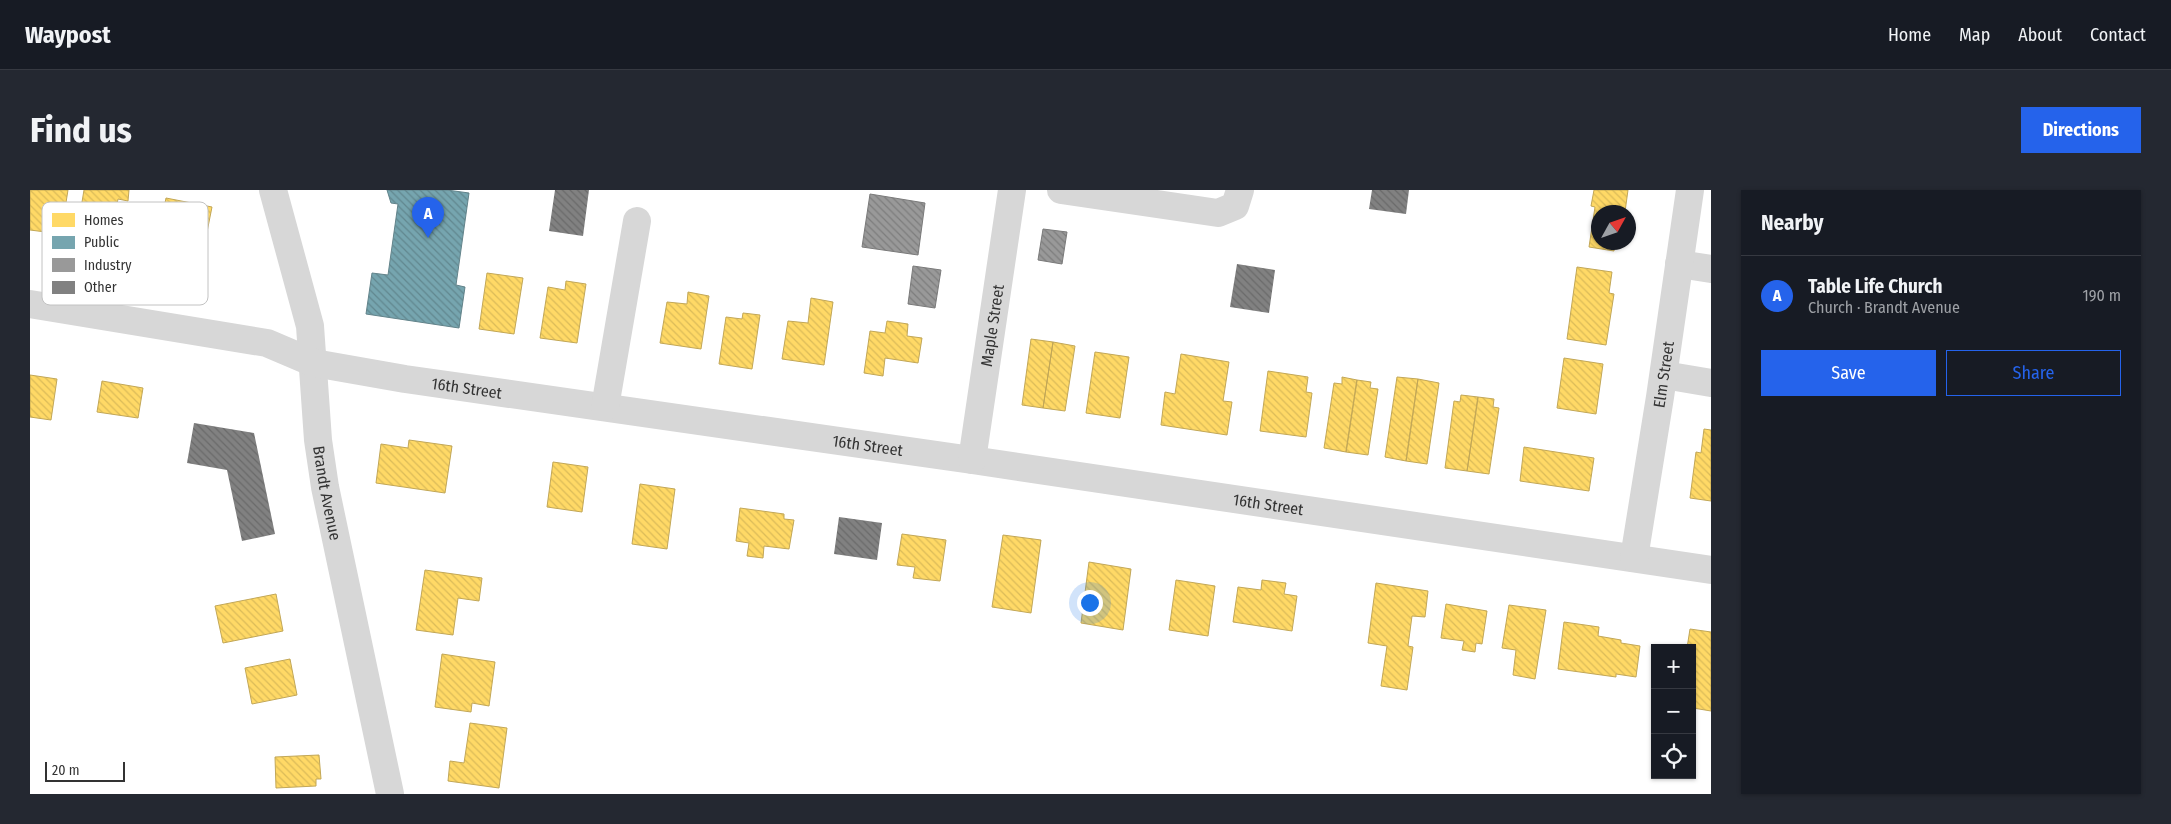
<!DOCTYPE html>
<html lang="en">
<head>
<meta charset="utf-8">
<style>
	:root { --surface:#171b24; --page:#242831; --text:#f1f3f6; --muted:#9ea1a6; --line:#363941; --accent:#2563eb }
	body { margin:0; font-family:"Fira Sans Condensed",sans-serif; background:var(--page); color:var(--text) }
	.controls { position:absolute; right:15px; bottom:15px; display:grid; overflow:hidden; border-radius:0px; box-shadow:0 1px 4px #0004 }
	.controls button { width:45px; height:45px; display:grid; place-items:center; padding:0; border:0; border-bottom:1px solid var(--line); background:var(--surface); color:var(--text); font:25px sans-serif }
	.compass { position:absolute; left:1561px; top:15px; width:45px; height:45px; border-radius:50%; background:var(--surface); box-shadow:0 1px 4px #0004; rotate:50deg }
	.scale { position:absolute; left:15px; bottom:12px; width:80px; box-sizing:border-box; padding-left:5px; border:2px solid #333; border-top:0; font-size:14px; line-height:18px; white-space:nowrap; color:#333; -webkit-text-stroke:4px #fff; paint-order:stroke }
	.you { position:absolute; left:1059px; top:412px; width:18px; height:18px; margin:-12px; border:4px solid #fff; border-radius:50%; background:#1a73e8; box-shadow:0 0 0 8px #1a73e833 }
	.badge { display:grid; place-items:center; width:32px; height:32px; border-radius:50%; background:var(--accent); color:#fff; font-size:16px; font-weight:700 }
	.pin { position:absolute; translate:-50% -41px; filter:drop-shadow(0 1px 2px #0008) }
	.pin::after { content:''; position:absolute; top:26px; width:18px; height:15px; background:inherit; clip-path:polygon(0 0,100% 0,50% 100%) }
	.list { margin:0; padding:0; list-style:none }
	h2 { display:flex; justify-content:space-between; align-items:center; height:65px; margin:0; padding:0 20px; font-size:21px }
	h2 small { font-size:16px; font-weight:400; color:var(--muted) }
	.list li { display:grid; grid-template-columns:32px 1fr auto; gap:15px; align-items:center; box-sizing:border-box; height:80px; padding:0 20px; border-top:1px solid var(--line) }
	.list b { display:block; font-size:19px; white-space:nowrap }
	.list p { margin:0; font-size:16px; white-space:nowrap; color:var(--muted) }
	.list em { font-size:16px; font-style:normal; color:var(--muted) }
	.actions { display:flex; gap:10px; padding:15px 20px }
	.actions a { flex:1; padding:11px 0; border:1px solid var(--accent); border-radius:0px; text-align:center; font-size:18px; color:var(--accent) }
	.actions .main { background:var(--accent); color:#fff }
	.icon { flex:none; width:28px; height:28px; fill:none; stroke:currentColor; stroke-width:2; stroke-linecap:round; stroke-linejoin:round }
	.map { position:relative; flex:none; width:1681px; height:604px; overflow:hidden; border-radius:0px }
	header { display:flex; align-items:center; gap:30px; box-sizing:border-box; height:70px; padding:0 25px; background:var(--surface); border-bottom:1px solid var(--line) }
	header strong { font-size:24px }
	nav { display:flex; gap:28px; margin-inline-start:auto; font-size:18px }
	.intro { display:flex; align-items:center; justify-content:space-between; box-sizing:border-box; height:120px; padding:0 30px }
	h1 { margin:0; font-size:35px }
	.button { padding:12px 22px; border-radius:0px; background:var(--accent); color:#fff; font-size:18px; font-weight:700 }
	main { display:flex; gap:30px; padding:0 30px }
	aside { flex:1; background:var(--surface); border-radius:0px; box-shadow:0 1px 4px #0004 }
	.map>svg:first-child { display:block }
	.homes { fill:url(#homes-back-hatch); stroke:#c2a757 }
	.public { fill:url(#public-back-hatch); stroke:#62838a }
	.industry { fill:url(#industry-back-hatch); stroke:#7a7a7a }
	.building { fill:url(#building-back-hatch) }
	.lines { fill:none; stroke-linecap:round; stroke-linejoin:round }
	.minor { stroke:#d7d7d7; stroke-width:28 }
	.labels { text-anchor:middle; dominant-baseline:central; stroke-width:5; stroke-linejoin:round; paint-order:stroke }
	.street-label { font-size:16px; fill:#333; stroke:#fff }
	.key { fill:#fff; stroke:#c2c2c2; stroke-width:1 }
	.key-label { font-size:14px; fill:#333 }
</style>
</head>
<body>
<header>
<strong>Waypost</strong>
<nav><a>Home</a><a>Map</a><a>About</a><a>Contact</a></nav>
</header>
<div class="intro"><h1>Find us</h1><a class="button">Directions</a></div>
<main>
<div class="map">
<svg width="1681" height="604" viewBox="0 0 1681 604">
	<defs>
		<pattern id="homes-back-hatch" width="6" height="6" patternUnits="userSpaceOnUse" patternTransform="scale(1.25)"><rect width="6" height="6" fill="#ffd966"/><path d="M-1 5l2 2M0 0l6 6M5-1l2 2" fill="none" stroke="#dbbb59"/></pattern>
		<pattern id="public-back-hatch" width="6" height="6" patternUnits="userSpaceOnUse" patternTransform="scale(1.25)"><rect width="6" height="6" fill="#76a5af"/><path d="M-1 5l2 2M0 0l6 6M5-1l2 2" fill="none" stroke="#61878f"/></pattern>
		<pattern id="industry-back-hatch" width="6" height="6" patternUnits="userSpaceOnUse" patternTransform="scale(1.25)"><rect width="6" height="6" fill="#999"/><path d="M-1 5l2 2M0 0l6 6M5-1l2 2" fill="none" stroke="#7d7d7d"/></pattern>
		<pattern id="building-back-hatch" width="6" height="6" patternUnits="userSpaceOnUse" patternTransform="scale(1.25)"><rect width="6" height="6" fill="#818181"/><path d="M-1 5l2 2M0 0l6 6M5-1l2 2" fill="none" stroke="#6a6a6a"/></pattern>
	</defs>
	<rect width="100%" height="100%" fill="#fff"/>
	<path class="homes" d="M0 0H38L31 44 0 40Z
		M54 0H99L98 11 88 9 83 35 95 37 90 65 49 58 53 31 49 30Z
		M1564 0H1598L1595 22H1568V52H1585L1584 61 1559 57 1565 17 1561 16Z
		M136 8 182 17 171 72 125 62Z
		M1547 77 1582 82 1579 103 1584 104 1576 155 1537 149Z
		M457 83 493 88 484 144 449 139Z
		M536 91 556 94 547 153 510 148 518 97 535 100Z
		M658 102 679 106 671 159 630 153 637 112 657 114Z
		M781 108 803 112 794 175 752 169 758 131 778 133Z
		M713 123 730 125 722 179 689 174 696 127 712 129Z
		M857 131 878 134 877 146 892 148 888 173 855 168 853 186 834 183 840 141 855 143Z
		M1001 149 1023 152 1013 218 992 215Z
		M1023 152 1045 156 1035 221 1013 218Z
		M1065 162 1099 167 1090 228 1056 223Z
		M1151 164 1199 172 1193 211 1202 212 1197 245 1131 235 1135 202 1145 204Z
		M1534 168 1573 174 1566 224 1527 218Z
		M1238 181 1278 187 1276 202 1282 203 1276 247 1230 241Z
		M0 185 27 189 21 230 0 227Z
		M1312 187 1327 190 1316 262 1294 258 1304 193 1312 194Z
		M1367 187 1388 189 1376 271 1355 267Z
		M1388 189 1409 193 1397 274 1376 271Z
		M1327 190 1341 192 1340 198 1348 199 1338 265 1316 262Z
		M72 191 113 198 108 228 67 222Z
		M1431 205 1448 207 1437 281 1415 278 1424 211 1430 212Z
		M1448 207 1464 209 1463 217 1469 218 1459 284 1437 281Z
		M1674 239 1681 240V311L1660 308 1666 262 1671 263Z
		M379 250 422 256 415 303 346 293 351 254 378 258Z
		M1494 257 1564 268 1559 301 1490 291Z
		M523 272 558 277 552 322 517 317Z
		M610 294 645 299 637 359 602 354Z
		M710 318 754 324V329L764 330 759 359 734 356 733 368 717 366 719 353 706 351Z
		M872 344 916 350 910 391 883 388 885 377 867 375Z
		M973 345 1011 350 1001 423 962 417Z
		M1059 372 1101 379 1093 440 1051 433Z
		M395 380 452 388 449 411 428 408 423 445 386 440Z
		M1146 390 1185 396 1178 446 1139 440Z
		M1232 390 1256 393 1254 404 1267 406 1262 441 1203 432 1208 397 1231 400Z
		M1346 393 1398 401 1395 427 1382 426 1378 456 1383 457 1377 500 1351 496 1357 456 1338 453Z
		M246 404 253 441 193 453 185 416Z
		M1416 414 1457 421 1452 454 1446 453 1445 462 1432 460 1434 451 1411 448Z
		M1479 415 1516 420 1505 489 1483 485 1486 460 1472 458Z
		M1534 432 1569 437 1568 446 1591 450V453L1610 456 1606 487 1586 484V487L1528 479Z
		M1660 439 1681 442V521L1663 518 1662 458H1657Z
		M412 464 465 472 459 516 442 513 441 522 405 517Z
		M260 469 267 505 222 514 215 478Z
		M440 533 477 538 469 598 418 591 420 571 434 573Z
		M289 565 291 589H286V596L246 598 245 567Z"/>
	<path class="public" d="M357 0H417L439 3 426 95 435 97 429 138 336 124 342 83 358 85 368 14 361 13Z"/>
	<path class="industry" d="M840 4 895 13 888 65 832 57Z
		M1013 39 1037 42 1032 74 1008 70Z
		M883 76 911 80 905 118 878 114Z"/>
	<path class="building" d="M525 0H559L553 46 519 41Z
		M1342 0H1379L1376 24 1339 19Z
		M1207 74 1245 80 1239 123 1200 117Z
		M164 233 224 243 245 344 212 351 197 280 157 273Z
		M809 327 852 333 847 370 804 364Z"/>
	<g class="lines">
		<g class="minor">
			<path id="s1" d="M243 0 280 136 288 250 295 297 360 604"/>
			<path d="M1031 0 1188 23 1205 16 1210 0"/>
			<path d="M1649 74 1681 79"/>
			<path id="s2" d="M0 114 237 153 284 173 375 189 942 270 1681 380"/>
			<path d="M1634 185 1681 193"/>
			<path d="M575 217 607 31"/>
			<path id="s3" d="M942 270 982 0"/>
			<path id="s4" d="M1604 368 1630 207 1660 0"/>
		</g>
	</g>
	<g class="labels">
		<g class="street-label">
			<text stroke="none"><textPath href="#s3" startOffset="136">Maple Street</textPath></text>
			<text stroke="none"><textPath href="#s4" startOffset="186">Elm Street</textPath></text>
			<text stroke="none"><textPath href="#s2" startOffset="446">16th Street</textPath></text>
			<text stroke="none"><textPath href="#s2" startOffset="851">16th Street</textPath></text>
			<text stroke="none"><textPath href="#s1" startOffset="309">Brandt Avenue</textPath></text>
			<text stroke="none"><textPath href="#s2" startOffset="1256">16th Street</textPath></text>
		</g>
	</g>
	<rect x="12" y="12" width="166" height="103" rx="8" class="key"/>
	<rect x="22" y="23" width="23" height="14" fill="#ffd966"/>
	<rect x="22" y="46" width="23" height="13" fill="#76a5af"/>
	<rect x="22" y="68" width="23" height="14" fill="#999"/>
	<rect x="22" y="91" width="23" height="13" fill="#818181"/>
	<g class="key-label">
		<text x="54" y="35">Homes</text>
		<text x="54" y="57">Public</text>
		<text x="54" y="80">Industry</text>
		<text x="54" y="102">Other</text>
	</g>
</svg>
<div class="controls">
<button>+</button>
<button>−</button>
<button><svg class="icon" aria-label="locate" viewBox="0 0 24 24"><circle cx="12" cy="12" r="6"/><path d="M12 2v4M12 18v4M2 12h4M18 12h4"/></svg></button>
</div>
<svg class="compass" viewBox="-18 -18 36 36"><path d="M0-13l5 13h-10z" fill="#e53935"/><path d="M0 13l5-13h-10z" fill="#9ea1a6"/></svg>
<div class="scale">20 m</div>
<div class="you"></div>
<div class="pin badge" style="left:398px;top:48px">A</div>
</div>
<aside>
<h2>Nearby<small></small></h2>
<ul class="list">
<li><span class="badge">A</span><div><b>Table Life Church</b><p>Church · Brandt Avenue</p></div><em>190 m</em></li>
</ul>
<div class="actions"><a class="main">Save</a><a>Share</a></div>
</aside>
</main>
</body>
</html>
